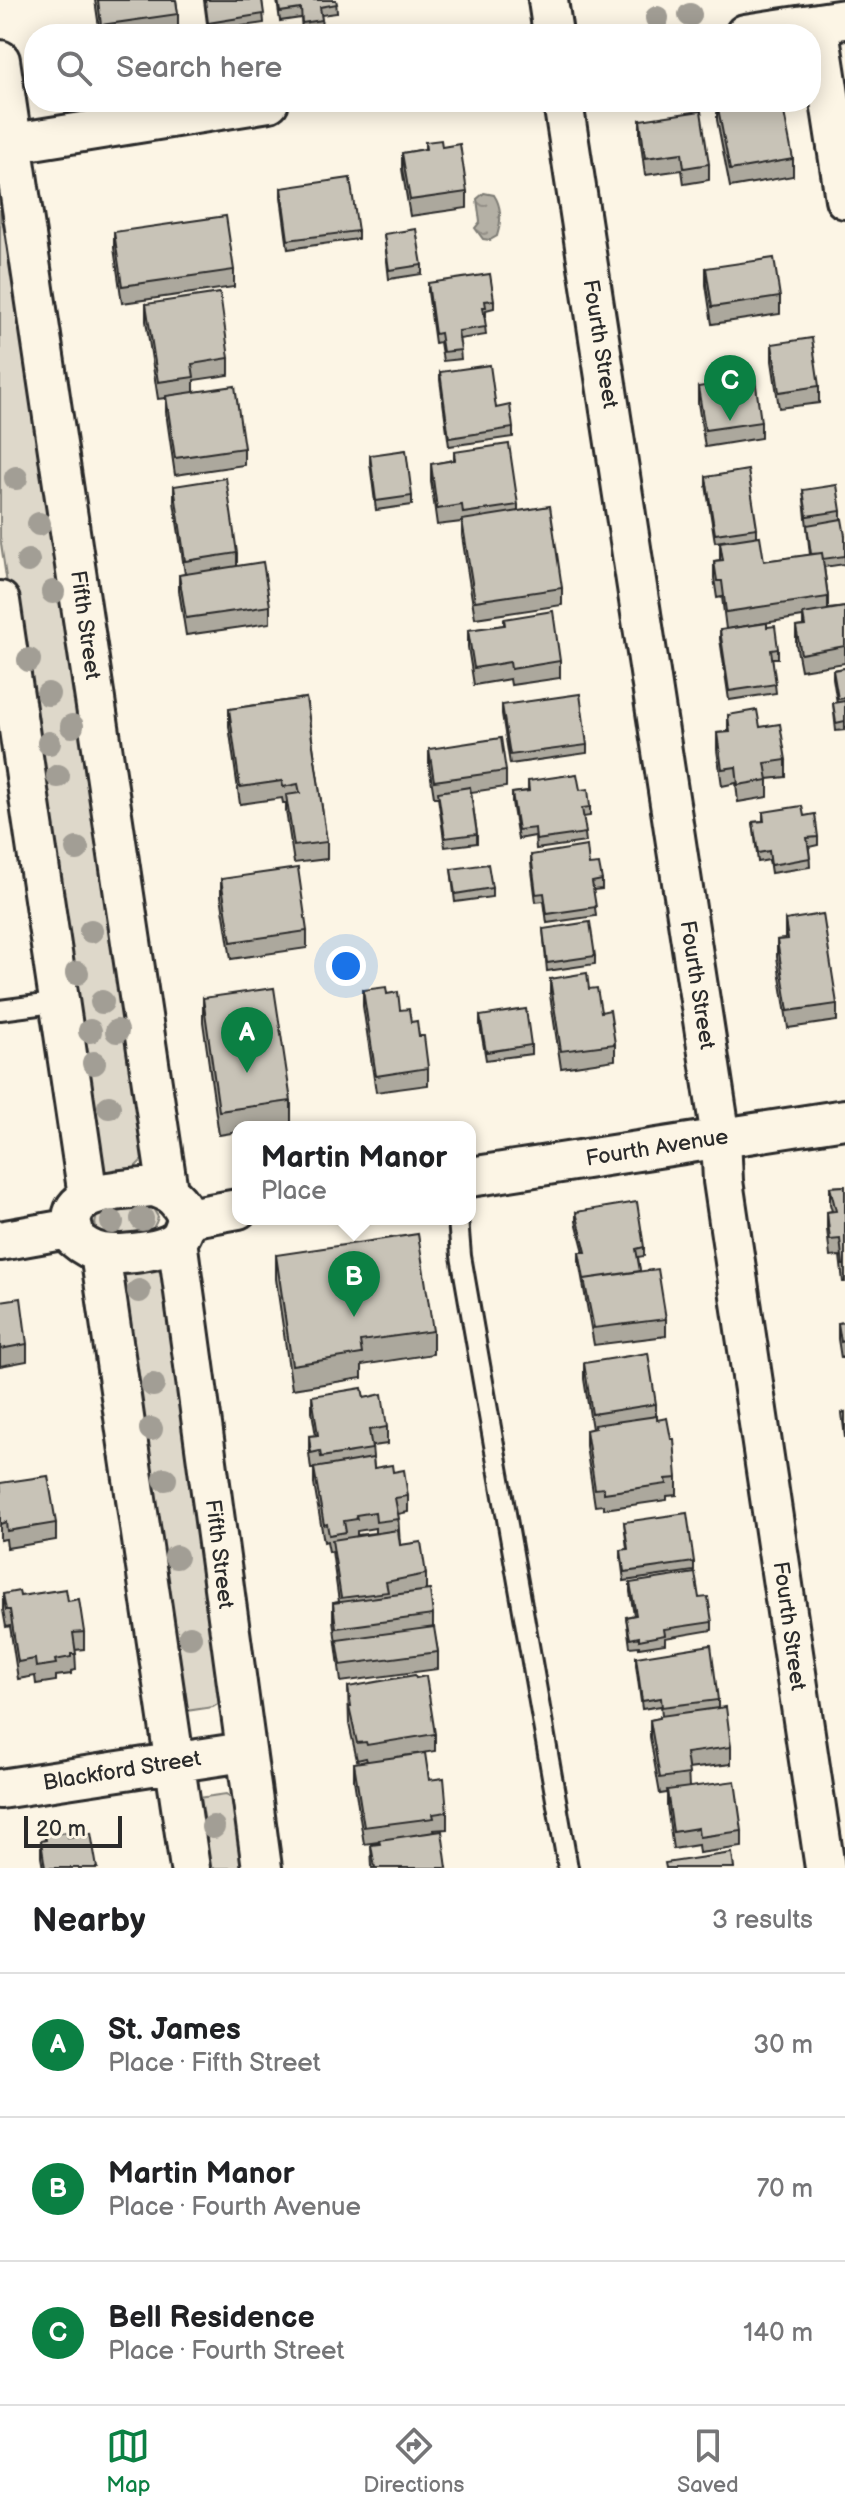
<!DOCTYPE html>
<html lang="en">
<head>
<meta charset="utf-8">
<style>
	:root { --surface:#fff; --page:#f6f6f6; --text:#202124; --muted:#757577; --line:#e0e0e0; --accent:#0b8043 }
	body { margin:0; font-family:"Balsamiq Sans",sans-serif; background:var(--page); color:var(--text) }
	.scale { position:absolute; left:24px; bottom:20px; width:98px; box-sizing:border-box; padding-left:8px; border:4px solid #2b2b2b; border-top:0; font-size:22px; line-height:28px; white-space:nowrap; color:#2b2b2b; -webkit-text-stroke:6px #fcf5e5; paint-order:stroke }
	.you { position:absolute; left:346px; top:966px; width:28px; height:28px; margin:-20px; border:6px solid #fff; border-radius:50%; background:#1a73e8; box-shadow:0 0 0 12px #1a73e833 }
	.badge { display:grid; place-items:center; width:52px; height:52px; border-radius:50%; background:var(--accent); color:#fff; font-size:26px; font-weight:700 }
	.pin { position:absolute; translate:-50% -66px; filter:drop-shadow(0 2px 4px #0008) }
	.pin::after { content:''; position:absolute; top:42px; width:28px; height:24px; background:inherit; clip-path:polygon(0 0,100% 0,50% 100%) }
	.popup { position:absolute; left:232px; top:1121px; width:244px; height:104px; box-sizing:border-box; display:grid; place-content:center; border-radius:16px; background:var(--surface); filter:drop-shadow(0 2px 6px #0005); font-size:26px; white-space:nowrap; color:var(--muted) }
	.popup b { font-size:30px; color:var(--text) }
	.popup::after { content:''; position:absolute; left:50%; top:100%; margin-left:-16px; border:16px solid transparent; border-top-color:var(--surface) }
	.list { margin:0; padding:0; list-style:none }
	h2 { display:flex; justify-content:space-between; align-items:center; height:104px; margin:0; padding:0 32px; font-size:34px }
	h2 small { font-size:26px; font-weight:400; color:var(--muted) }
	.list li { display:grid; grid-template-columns:52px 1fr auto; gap:24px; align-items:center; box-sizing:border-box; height:144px; padding:0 32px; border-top:2px solid var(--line) }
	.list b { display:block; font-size:30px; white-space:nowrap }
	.list p { margin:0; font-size:26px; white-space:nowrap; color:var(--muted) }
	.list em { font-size:26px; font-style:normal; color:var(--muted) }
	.icon { flex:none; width:44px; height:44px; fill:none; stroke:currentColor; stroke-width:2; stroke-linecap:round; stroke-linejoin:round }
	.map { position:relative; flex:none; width:845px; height:1868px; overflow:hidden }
	.search { position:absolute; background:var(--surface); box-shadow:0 4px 20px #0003; left:24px; right:24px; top:24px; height:88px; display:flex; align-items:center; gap:20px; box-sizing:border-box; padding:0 28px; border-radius:32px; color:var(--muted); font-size:30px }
	.sheet { height:536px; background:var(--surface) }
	nav { display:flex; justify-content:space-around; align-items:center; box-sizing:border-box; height:112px; border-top:2px solid var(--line); background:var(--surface); font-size:22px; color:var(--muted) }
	nav a { display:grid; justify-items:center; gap:4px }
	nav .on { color:var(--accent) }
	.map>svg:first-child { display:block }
	.grass { fill:#ded8ca; stroke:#84827a; stroke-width:2 }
	.water { fill:url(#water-ripples); stroke:#7d7b74; stroke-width:2 }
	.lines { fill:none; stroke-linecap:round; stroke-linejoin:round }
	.lane-casing { stroke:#2b2b2b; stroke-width:24 }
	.street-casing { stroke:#2b2b2b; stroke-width:44 }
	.lane { stroke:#fcf5e5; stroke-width:18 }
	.street { stroke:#fcf5e5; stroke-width:38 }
	.tree { fill:#a29e95 }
	.wall { fill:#aca89d; stroke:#2b2b2b; stroke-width:2; fill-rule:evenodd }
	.building { fill:#c8c3b7; stroke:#2b2b2b; stroke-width:2 }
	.labels { text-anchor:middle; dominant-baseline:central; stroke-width:6; stroke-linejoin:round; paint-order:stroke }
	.street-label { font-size:22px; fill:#2b2b2b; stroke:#fcf5e5 }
</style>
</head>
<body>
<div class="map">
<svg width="845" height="1868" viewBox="0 0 845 1868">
	<defs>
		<pattern id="water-ripples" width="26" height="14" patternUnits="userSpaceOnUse" patternTransform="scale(2)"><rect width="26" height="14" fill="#b4b0a5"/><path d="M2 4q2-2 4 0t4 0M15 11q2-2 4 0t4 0" fill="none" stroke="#938f87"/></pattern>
	</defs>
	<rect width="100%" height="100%" fill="#fcf5e5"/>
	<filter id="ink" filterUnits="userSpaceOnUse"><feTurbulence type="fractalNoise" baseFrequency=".0125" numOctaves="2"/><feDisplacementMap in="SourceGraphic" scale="16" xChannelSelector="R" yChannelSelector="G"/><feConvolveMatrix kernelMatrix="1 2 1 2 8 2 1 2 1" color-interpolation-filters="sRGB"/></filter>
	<g filter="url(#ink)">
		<path class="grass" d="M0 191 147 1155 133 1169 107 1174 93 1161 0 537Z
			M150 1203 158 1217C153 1236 142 1236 124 1236 119 1236 110 1238 105 1237 91 1232 93 1213 106 1208 118 1203 137 1204 150 1203Z
			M154 1268 160 1272 164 1279 221 1702 213 1707 186 1711 116 1274Z
			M226 1794 236 1801 251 1868H199L198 1798Z"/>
		<path class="water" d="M484 193 494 195C502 207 501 223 497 236L490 240 483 239 475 228 480 222 477 199Z"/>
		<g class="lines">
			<g class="lane-casing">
				<path id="lane" d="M0 1010 61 1002
					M458 1219 461 1256 568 1868"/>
			</g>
			<g class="street-casing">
				<path id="street" d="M548 0 553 34
					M818 23 845 199
					M745 34 845 19
					M0 60 168 1191
					M563 102 721 1138 723 1181 825 1868
					M0 149 14 143 269 102
					M0 601 88 1196
					M470 1177 845 1119
					M153 1187C172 1192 179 1200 188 1218 185 1225 183 1235 177 1240 163 1252 119 1256 102 1253 91 1251 82 1245 74 1238 73 1232 71 1224 72 1218 75 1189 130 1190 153 1187Z
					M188 1218 238 1209
					M177 1240 262 1868
					M0 1241 73 1228
					M100 1253 190 1868
					M0 1789 244 1752"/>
			</g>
			<use href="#lane" class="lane"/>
			<use href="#street" class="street"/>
		</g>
		<g class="tree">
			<circle cx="690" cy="15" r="12"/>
			<circle cx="657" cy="18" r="12"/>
			<circle cx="16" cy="478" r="12"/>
			<circle cx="39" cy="524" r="12"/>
			<circle cx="28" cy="561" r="12"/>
			<circle cx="53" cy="592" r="12"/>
			<circle cx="29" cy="660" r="12"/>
			<circle cx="48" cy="694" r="12"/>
			<circle cx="72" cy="726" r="12"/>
			<circle cx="49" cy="743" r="12"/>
			<circle cx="58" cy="776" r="12"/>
			<circle cx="77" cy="849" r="12"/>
			<circle cx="91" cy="931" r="12"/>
			<circle cx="77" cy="973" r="12"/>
			<circle cx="102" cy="1002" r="12"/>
			<circle cx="90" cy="1031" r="12"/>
			<circle cx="117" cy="1031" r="12"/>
			<circle cx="94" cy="1063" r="12"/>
			<circle cx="109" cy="1107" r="12"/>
			<circle cx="142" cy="1219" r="12"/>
			<circle cx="112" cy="1222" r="12"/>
			<circle cx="139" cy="1291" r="12"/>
			<circle cx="153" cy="1385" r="12"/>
			<circle cx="151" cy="1429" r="12"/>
			<circle cx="165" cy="1479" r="12"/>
			<circle cx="176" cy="1557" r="12"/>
			<circle cx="190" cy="1637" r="12"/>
			<circle cx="213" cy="1827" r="12"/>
		</g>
		<path class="wall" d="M95 0H176L178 14V31L157 34H100Z
			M204 0H262L264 23 208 31Z
			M277 0H336L337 13 321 15 322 29 302 32 301 18 280 21Z
			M717 103 793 159V176L730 187 717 120Z
			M640 120 709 164V180L684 184 682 170 645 175 640 136Z
			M425 142 442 147 467 192V208L410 216 402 169V153L425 149Z
			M281 188 358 231V239L288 249 281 197Z
			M114 232 234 270V287L122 303 114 248Z
			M384 234 422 265V274L389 279Z
			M706 268 780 297V314L712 324 706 285Z
			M428 283 494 300V308L486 310V316H484L486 335 459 339 461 359 443 361 440 342 435 343 428 292Z
			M146 304 229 358V375L194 380V392L244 448V465L175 475 166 412V398L158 399 146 321Z
			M772 344 819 386V403L779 408 772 361Z
			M440 372 496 408 513 428V437L449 446 440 380Z
			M698 387 761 422V438L705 447 698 403Z
			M454 452 518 505V511L562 588V605L475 618 462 536V522L437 525 431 481V464L454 460Z
			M370 455 412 496V505L376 510 370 463Z
			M706 477 757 528V536L764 561 810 555 803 490 841 511V520L845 536V564L824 567 828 597V609L845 607V663L801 670 796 644V627L803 626V617L726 629 722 597 717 598 714 578V561L720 560V542L729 540 715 542 706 485Z
			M174 486 237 553V566L270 606V623L186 635 179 591V575L185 574 174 502Z
			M504 619 560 661V678L511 685 510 679 474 685 468 647V630L504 625Z
			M767 627 778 649V658H772L776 693 729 700 720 639V630Z
			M845 668V730L836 731 833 703H837L833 678V670Z
			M306 698 327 842V859L294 863 286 811V803H283L282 798 240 804 229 726V709Z
			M502 705 587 745V753L510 764 502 714Z
			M728 715 760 727 786 760V777L768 779V797L738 802 736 783 722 786 717 750V733L728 732Z
			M429 749 506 771V787L471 792 477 834V843L445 847 438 797H434L429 765Z
			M528 781 580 790 590 807V816L583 817 586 842 536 849 535 836 518 839 512 802V793L528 791Z
			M763 812 804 816 818 837V845L809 847 810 867 771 873 769 860 758 862 753 822 763 821Z
			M531 855 589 865 602 880V889L593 890 596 916 547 923 544 901 536 902 531 863Z
			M451 869 492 888V897L455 902Z
			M221 879 307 931V948L231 959 221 896Z
			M785 920 837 1004V1021L788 1028 777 957V940L785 939Z
			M543 929 595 956V964L547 971Z
			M550 979 589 989 601 1012 615 1044V1060L561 1068 550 995Z
			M363 990 387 994 411 1022 419 1036 428 1068V1085L376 1092 363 1006Z
			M203 998 291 1101V1125L273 1127H238V1132L219 1135 203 1022Z
			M480 1016 531 1045V1054L486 1060 480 1025Z
			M845 1186V1282H843L840 1256 830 1257 827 1229V1212L832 1211 830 1204V1187Z
			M576 1212 644 1247V1256L638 1257 640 1271 666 1319V1336L594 1345 579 1261V1252H584L576 1221Z
			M276 1255 433 1331V1354L362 1365V1378L292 1389 276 1279Z
			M0 1301 27 1344V1361L0 1366Z
			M845 1322V1366L844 1358H841L838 1339V1323Z
			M584 1363 656 1404V1416L677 1478V1495L667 1496V1500L604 1509V1505L595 1506 586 1446V1430L592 1429 584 1379Z
			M312 1396 364 1398 387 1427V1444L372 1446 374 1468 393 1472 408 1496V1512L398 1514 400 1545 426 1574V1591L433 1615V1627L438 1652V1669L341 1682 333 1620V1603L339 1602 332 1551 329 1552 327 1541 324 1542 314 1484V1469H311L309 1453V1436H316L312 1412ZM375 1528V1533L357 1535V1531Z
			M0 1483 56 1523V1540L7 1548 6 1539 0 1540Z
			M624 1522 694 1562V1571L624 1581 621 1558V1550L627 1549Z
			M630 1583 699 1598 712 1622V1630L665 1638V1644L639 1648V1646L630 1647 626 1617 634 1615 630 1592Z
			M3 1594 68 1601 84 1632V1649L75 1650 76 1670 71 1671V1674L56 1676V1681L36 1684 35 1676 18 1679 10 1626 6 1627 3 1610Z
			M636 1657 718 1700V1708L731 1747V1764L688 1769 689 1787 742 1831V1847L699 1853 698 1845 673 1849 667 1806V1793L660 1794 650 1737V1720L660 1718 662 1715 661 1706 642 1709 636 1665Z
			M348 1687 435 1734V1751L397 1757 429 1780 447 1812V1829L434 1830 447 1868H372L371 1845 379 1844V1842L364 1844 354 1780V1763L367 1761 366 1758 357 1760 349 1724Z
			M45 1835 68 1837 97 1868H43L41 1857V1841L45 1840Z"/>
		<path class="building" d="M98 0H176L178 14 101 25Z
			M205 0H262L264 14 208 23Z
			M278 0H336L337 4 320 7 322 20 302 23 301 9 280 12Z
			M723 102H782L793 159 730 170 717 103Z
			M701 111 709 164 684 168 682 153 645 158 640 120Z
			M441 140 442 147 460 144 467 192 410 200 402 153 426 149 425 142Z
			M350 178 358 231 288 240 281 188Z
			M226 216 234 270 122 286 114 232Z
			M416 229 422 265 389 270 384 234Z
			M774 258 780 297 712 307 706 268Z
			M490 274 494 300 485 301 486 307H483L486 327 458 331 461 350 443 352 440 333 435 334 428 283Z
			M220 293 229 358 192 364 194 377 158 382 146 304Z
			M812 338 819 386 779 392 772 344Z
			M490 365 496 408 510 405 513 428 449 438 440 372Z
			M755 378 761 422 705 430 698 387Z
			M235 386 244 448 175 458 166 396Z
			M509 444 518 505 463 513 462 505 437 509 431 464 455 460 454 452Z
			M406 450 412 496 376 501 370 455Z
			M748 470 757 528 715 534 706 477Z
			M226 478 237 553 185 561 174 486Z
			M837 485 841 511 807 516 803 490Z
			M550 506 562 588 475 601 462 520Z
			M842 519 845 536V556L823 559 822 553 811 554 807 525Z
			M760 536 764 561 822 553 828 597 726 612 722 581H717L714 561 723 560 720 542Z
			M263 562 270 606 186 618 179 575Z
			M845 607V646L801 654 796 627 805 626 803 614Z
			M553 611 560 661 511 669 510 662 474 668 468 630 505 625 504 619Z
			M767 623V627L775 626 778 649 771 650 776 684 729 691 720 630Z
			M845 668V698L838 699 833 670Z
			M580 694 587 745 510 755 502 705Z
			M306 698 327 842 294 846 286 795 300 793 298 784 283 787 282 781 240 787 229 709Z
			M845 701V721L836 723 833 703Z
			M757 710 760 727 780 724 786 760 765 763 768 780 738 785 736 767 722 769 717 733 730 732 728 715Z
			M501 738 506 771 434 781 429 749Z
			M577 774 580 790 588 789 590 807 582 808 586 833 536 840 535 828 518 830 512 793 529 791 528 781Z
			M470 787 477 834 445 838 438 792Z
			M802 806 804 816 815 814 818 837 807 838 810 858 771 865 769 851 758 853 753 822 764 821 763 812Z
			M587 846 589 865 599 864 602 880 592 882 596 907 547 914 544 893 536 894 531 855Z
			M488 864 492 888 455 894 451 869Z
			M298 868 307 931 231 942 221 879Z
			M823 914 837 1004 788 1011 777 940 788 939 785 920Z
			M590 922 595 956 547 963 543 929Z
			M587 973 589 989 597 988 601 1012 610 1010 615 1044 561 1051 550 979Z
			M386 987 387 994 398 992 400 1010 409 1009 411 1022 417 1021 419 1036H424L428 1068 376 1076 363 990Z
			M274 988 291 1101 219 1111 203 998Z
			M526 1009 531 1045 486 1052 480 1016Z
			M845 1186V1265H843L840 1239 830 1240 827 1212 836 1211 830 1187Z
			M637 1202 644 1247 636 1249 640 1271 584 1279 579 1252H586L576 1212Z
			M418 1234 433 1331 360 1341 362 1354 292 1365 276 1255Z
			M658 1269 666 1319 594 1328 584 1279Z
			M21 1298 27 1344 0 1349V1301Z
			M845 1322V1341L841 1342 838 1323Z
			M648 1353 656 1404 592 1414 584 1363Z
			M362 1388 364 1398 382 1394 387 1427 369 1430 372 1449 321 1457 320 1451 311 1453 309 1436 318 1435 312 1396Z
			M845 1412V1438L842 1413Z
			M657 1416V1420L667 1418 671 1439H674L677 1478 666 1479 667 1484 604 1493V1488L595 1489 586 1430 595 1428 594 1425Z
			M373 1458 374 1468 392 1465 393 1472 404 1470 408 1496 395 1498 399 1519 376 1522 375 1512 356 1515 357 1519 344 1521 346 1532 329 1535 327 1524 324 1525 314 1468Z
			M48 1476 56 1523 7 1531 6 1522 0 1524V1493H1L0 1483Z
			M687 1513 694 1562 624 1572 621 1550 628 1549 624 1522Z
			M398 1530 400 1545 421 1542 426 1574 386 1582 388 1592 341 1598 332 1540Z
			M695 1573 699 1598 708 1597 712 1622 664 1629 665 1635 639 1640V1637L630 1639 626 1617 636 1615 630 1583Z
			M66 1589 68 1601 79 1599 84 1632 73 1633 76 1654H71V1657L55 1660 56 1664 36 1667 35 1659 18 1662 10 1610H6L3 1594 19 1591 20 1596Z
			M430 1590 433 1615 336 1628 333 1603Z
			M434 1627 438 1652 341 1665 337 1640Z
			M711 1645 718 1700 662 1707 661 1698 642 1701 636 1657Z
			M415 1675 416 1678 426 1676 435 1734 367 1745 366 1742 357 1743 349 1707H351L348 1687Z
			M726 1707 731 1747 686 1753 689 1774 660 1778 650 1720 660 1718V1716Z
			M425 1753 429 1780 444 1778 447 1812 433 1814 434 1818 364 1827 354 1763Z
			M735 1781 742 1831 699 1837 698 1828 673 1832 667 1790Z
			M442 1831 447 1868H375L371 1845 380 1844 379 1840Z
			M67 1832 68 1837 91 1833 97 1868H45L41 1841 46 1840 45 1835Z
			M732 1853 734 1868H666L665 1863Z"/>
	</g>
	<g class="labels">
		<g class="street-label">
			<text transform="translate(600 344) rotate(81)">Fourth Street</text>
			<text transform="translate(85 625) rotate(82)">Fifth Street</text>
			<text transform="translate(697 985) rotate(81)">Fourth Street</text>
			<text transform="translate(657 1148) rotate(-9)">Fourth Avenue</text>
			<text transform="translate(219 1554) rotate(83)">Fifth Street</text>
			<text transform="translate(789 1626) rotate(82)">Fourth Street</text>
			<text transform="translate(122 1771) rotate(-9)">Blackford Street</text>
		</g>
	</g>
</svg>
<div class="scale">20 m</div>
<div class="you"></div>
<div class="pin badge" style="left:247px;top:1073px">A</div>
<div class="pin badge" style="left:354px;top:1317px">B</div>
<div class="popup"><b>Martin Manor</b>Place</div>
<div class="pin badge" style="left:730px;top:421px">C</div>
<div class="search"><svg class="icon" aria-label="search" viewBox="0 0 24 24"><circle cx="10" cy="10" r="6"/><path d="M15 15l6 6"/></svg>Search here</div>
</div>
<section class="sheet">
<h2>Nearby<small>3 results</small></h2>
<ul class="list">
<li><span class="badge">A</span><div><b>St. James</b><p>Place · Fifth Street</p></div><em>30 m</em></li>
<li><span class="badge">B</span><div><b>Martin Manor</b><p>Place · Fourth Avenue</p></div><em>70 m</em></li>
<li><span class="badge">C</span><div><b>Bell Residence</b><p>Place · Fourth Street</p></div><em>140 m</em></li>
</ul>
</section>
<nav>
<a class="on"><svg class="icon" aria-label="map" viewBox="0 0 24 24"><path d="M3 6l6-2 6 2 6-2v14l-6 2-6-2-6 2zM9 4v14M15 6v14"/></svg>Map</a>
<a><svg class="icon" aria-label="directions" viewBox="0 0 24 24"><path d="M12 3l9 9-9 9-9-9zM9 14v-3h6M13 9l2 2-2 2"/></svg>Directions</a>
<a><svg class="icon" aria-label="saved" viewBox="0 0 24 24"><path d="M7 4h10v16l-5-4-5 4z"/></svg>Saved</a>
</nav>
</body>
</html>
